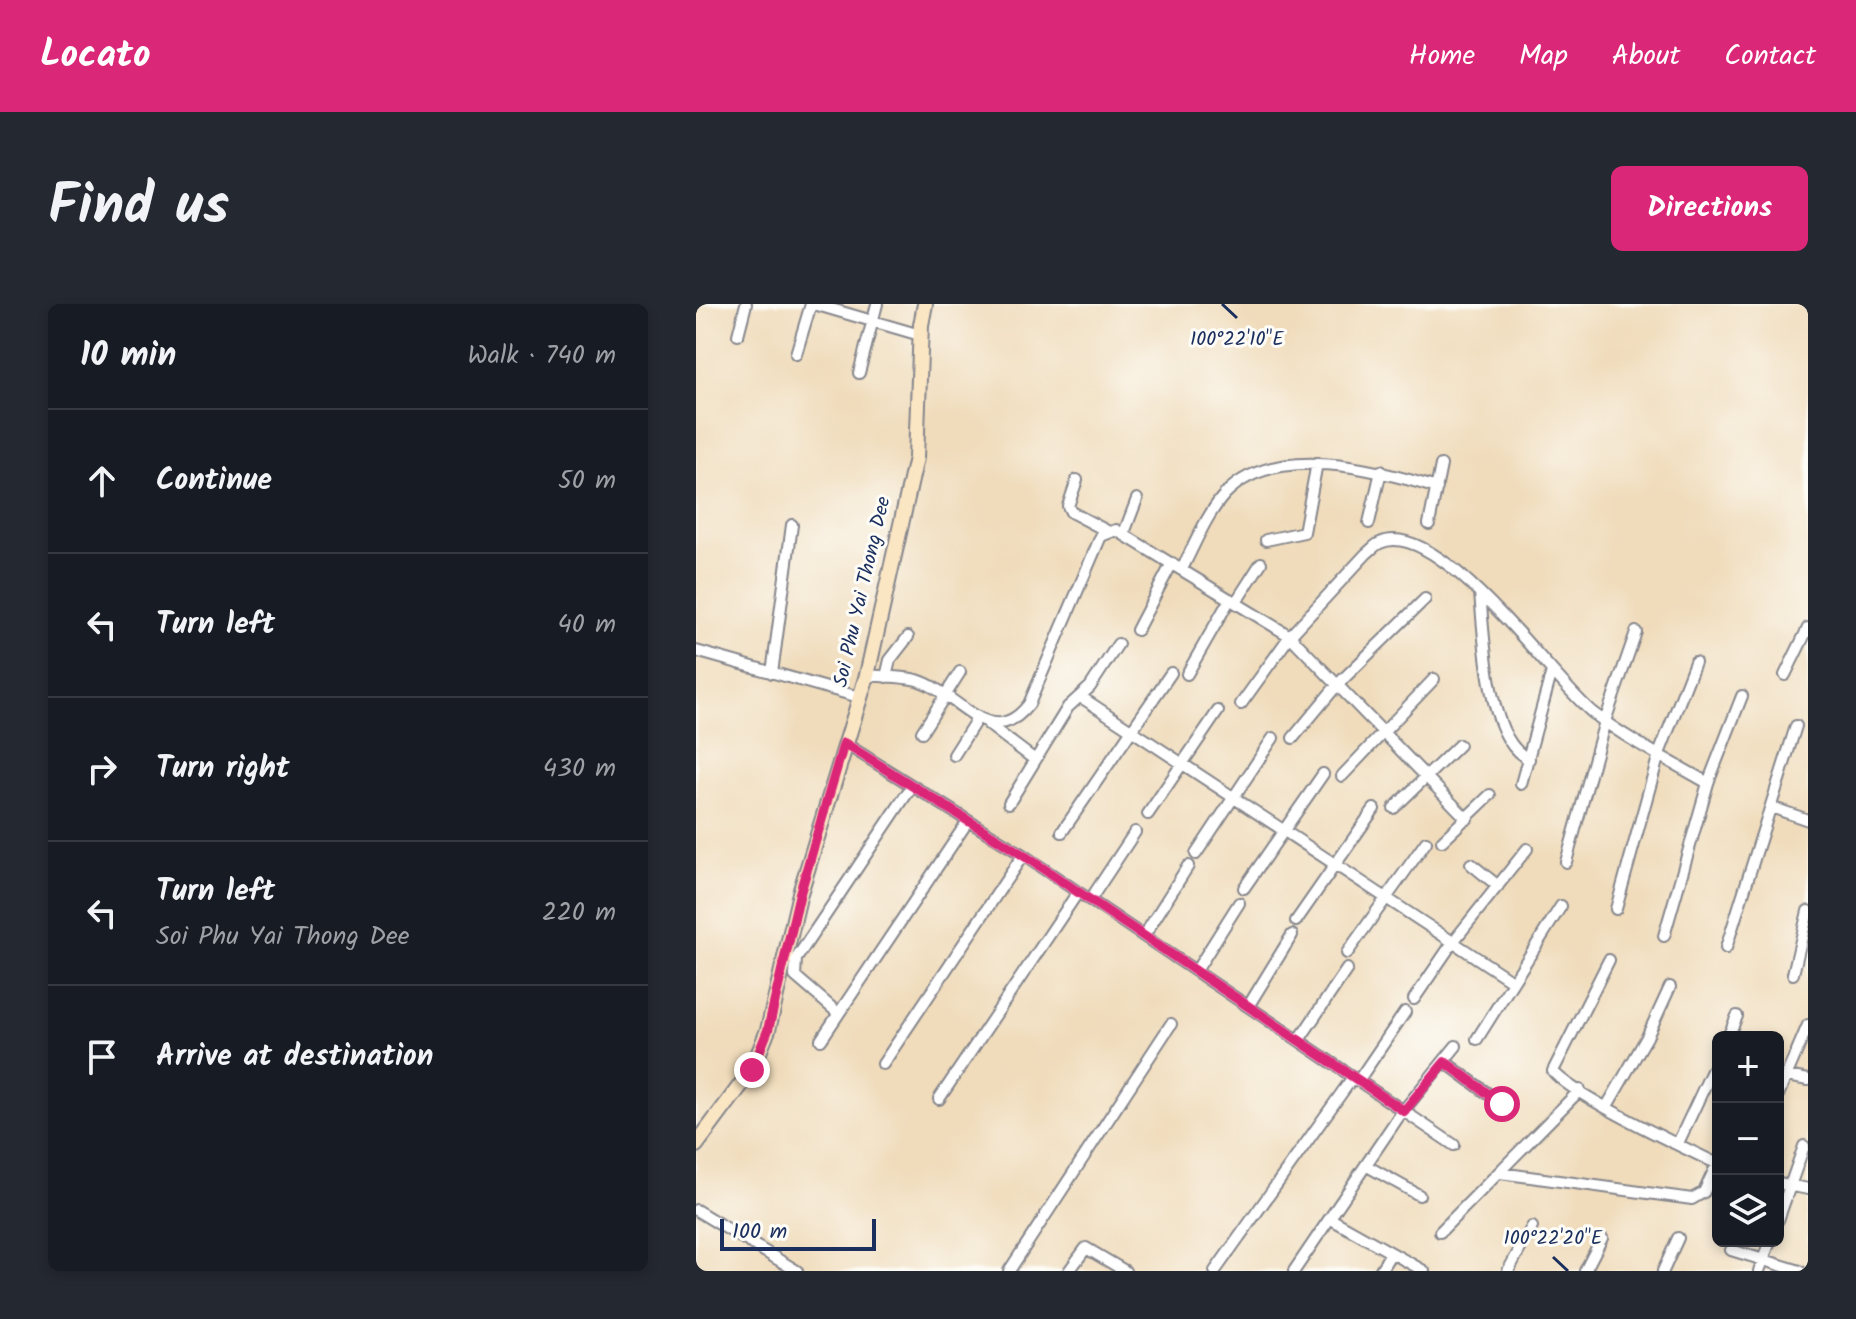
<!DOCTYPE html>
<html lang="en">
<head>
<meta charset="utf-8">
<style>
	:root { --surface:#171b24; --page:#242831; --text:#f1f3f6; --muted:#9ea1a6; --line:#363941; --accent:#db2777 }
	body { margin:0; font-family:Kalam,sans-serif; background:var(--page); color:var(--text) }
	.controls { position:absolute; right:24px; bottom:24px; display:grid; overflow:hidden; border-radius:12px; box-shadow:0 4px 12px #0003 }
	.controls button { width:72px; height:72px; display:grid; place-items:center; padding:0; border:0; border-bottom:2px solid var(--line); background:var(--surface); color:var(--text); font:40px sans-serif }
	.scale { position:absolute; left:24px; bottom:20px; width:156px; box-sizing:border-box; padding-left:8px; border:4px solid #1b2f5e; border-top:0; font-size:22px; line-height:28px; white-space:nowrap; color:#1b2f5e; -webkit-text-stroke:6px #fdfcf7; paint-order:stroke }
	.stop { position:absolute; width:24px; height:24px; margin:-18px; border:6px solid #db2777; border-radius:50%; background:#fff }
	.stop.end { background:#db2777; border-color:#fff; box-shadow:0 2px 8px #0008 }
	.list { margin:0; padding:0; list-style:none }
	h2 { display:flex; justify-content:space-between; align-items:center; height:104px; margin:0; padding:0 32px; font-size:34px }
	h2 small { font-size:26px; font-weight:400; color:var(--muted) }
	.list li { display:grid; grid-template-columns:52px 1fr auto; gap:24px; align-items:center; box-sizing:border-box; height:144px; padding:0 32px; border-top:2px solid var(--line) }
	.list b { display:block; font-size:30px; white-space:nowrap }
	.list p { margin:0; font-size:26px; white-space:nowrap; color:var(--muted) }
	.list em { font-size:26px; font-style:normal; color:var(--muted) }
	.icon { flex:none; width:44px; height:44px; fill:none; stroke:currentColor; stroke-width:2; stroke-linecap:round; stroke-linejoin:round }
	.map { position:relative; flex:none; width:1112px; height:967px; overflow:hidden; border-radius:12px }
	header { display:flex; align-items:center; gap:48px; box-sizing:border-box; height:112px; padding:0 40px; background:var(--accent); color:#fff }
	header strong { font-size:38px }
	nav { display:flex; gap:44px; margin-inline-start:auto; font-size:28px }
	.intro { display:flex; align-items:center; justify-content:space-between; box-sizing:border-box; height:192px; padding:0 48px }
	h1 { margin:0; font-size:56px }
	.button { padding:20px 36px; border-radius:12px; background:var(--accent); color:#fff; font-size:28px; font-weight:700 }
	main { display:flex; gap:48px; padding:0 48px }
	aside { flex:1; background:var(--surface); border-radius:12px; box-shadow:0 4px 12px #0003 }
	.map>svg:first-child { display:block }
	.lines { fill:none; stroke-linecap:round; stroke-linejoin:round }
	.street-casing { stroke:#86868c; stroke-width:14 }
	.secondary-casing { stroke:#86868c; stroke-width:18 }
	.street { stroke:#fff; stroke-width:10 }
	.secondary { stroke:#fbe6c4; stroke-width:14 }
	.route { stroke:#db2777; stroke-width:10 }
	.ticks { fill:none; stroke:#1b2f5e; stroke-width:3 }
	.labels { text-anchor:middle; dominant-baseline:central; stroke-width:6; stroke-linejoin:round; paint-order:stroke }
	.street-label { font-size:20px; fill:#1b2f5e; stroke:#fdfcf7 }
	.ticks-label { font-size:20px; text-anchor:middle; fill:#1b2f5e; stroke:#fdfcf7; stroke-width:6; stroke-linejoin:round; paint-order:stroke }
</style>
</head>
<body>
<header>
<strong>Locato</strong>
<nav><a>Home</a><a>Map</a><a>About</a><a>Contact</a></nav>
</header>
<div class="intro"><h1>Find us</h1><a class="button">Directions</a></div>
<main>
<aside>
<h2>10 min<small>Walk · 740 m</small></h2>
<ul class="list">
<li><svg class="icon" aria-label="ahead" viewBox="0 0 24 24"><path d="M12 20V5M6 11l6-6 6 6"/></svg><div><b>Continue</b></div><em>50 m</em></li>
<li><svg class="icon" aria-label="left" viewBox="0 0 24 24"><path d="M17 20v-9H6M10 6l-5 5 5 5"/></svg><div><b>Turn left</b></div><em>40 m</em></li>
<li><svg class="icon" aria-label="right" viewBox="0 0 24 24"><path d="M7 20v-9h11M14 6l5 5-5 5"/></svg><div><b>Turn right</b></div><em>430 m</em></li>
<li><svg class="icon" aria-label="left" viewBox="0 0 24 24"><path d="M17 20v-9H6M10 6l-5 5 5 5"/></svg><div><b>Turn left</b><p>Soi Phu Yai Thong Dee</p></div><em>220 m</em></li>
<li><svg class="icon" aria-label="arrive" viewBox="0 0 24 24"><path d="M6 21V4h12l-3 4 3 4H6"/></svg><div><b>Arrive at destination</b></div></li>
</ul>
</aside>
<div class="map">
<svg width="1112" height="967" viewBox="0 0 1112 967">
	<rect width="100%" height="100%" fill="#fdfcf7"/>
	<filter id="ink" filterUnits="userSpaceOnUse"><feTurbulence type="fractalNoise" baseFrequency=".0125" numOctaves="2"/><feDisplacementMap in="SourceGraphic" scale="16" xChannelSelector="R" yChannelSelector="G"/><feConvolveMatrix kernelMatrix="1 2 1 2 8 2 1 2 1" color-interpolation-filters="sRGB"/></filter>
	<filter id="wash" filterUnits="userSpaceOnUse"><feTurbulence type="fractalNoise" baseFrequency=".006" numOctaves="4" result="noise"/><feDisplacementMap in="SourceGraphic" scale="32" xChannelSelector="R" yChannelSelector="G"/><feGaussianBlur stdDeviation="1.8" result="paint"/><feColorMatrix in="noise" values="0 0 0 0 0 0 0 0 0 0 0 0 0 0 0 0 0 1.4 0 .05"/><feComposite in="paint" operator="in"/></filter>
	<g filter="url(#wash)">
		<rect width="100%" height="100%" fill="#f0dcbb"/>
	</g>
	<g filter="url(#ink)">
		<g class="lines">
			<g class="street-casing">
				<path id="street" d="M118 0 224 31
					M42 31 50 0
					M100 50 115 0
					M163 69 181 0
					M381 176 372 202 375 208 411 227
					M673 219 685 167
					M733 220 745 161
					M428 229 441 195
					M570 236 608 228 621 159
					M486 265C499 240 510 211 529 190 579 137 683 166 741 184
					M784 289C788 330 791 438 833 455
					M540 298 565 259
					M441 326 476 259
					M0 347 163 393
					M76 369 96 221
					M491 370 534 295
					M171 371C187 373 206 372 221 376 262 388 295 450 333 400L405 232 420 226 594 332 771 515
					M1089 371 1112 324
					M190 373 194 356 212 333
					M385 393 816 677
					M545 400 594 332 670 250C674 247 679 241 684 239 742 212 857 377 897 409 932 436 974 457 1012 479
					M293 421 339 456
					M226 428 264 368
					M597 434 641 381 729 295
					M148 439 327 551 758 841
					M258 451 282 413
					M646 472 738 375
					M825 480 856 367
					M313 499 372 403 394 383 422 340
					M1075 503 1112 516
					M698 504 763 441
					M452 510 522 407
					M366 528 475 369
					M746 537 794 491
					M500 550 577 434
					M870 558 909 417 940 328
					M775 560 802 582
					M548 584 627 470
					M394 596 439 528
					M920 605 963 450 999 358
					M600 617 678 505
					M448 632 492 562
					M968 632 1012 479 1046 392
					M1030 644 1100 422
					M651 649 730 538
					M913 656 857 767C874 790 990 845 1022 860
					M500 667 543 599
					M1097 670 1112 607
					M718 695 757 638 831 545
					M553 701 596 631
					M142 709 99 672 100 655 216 482
					M1032 733 1041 712
					M781 735 865 602
					M125 736 272 517
					M603 736 651 665
					M749 758 806 800
					M187 760 327 551
					M1091 772 1112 776
					M662 777 709 708
					M1082 791 1112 721
					M243 795 382 588
					M911 802 951 733 974 683
					M982 839 1022 754
					M671 862 723 891
					M804 869 996 895 1008 888 1021 860
					M1082 879 1112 885
					M0 906 101 967
					M635 915 728 967
					M1082 916 1108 842
					M744 928 884 786
					M1035 946 1104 967
					M313 967 475 720
					M373 967 390 944 429 967
					M519 967 657 773
					M598 967 703 812 760 742
					M684 967 695 949
					M812 967 836 923
					M889 967 906 934
					M967 967 982 934
					M1063 967 1074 937"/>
			</g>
			<g class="secondary-casing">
				<path id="secondary" d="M0 841 56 766 72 726 104 589 171 371 220 154 225 21 229 0"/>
			</g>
			<use href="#street" class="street"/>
			<use href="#secondary" class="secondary"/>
		</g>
	</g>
	<g class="lines" filter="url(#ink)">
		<path class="route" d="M56 766 72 726 104 589 148 439 327 551 708 807 749 758 806 800"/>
	</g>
	<path class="ticks" d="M526 0 541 14M857 953 872 967"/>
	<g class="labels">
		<g class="street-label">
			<text transform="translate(167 288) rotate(-77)">Soi Phu Yai Thong Dee</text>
		</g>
	</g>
	<g class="ticks-label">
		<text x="541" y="41">100°22'10"E</text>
		<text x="857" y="940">100°22'20"E</text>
	</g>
</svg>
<div class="controls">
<button>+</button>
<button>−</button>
<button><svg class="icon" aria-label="layers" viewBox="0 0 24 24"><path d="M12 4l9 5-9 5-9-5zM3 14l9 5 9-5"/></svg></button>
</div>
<div class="scale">100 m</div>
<div class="stop" style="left:806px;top:800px"></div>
<div class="stop end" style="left:56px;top:766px"></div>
</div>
</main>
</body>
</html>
